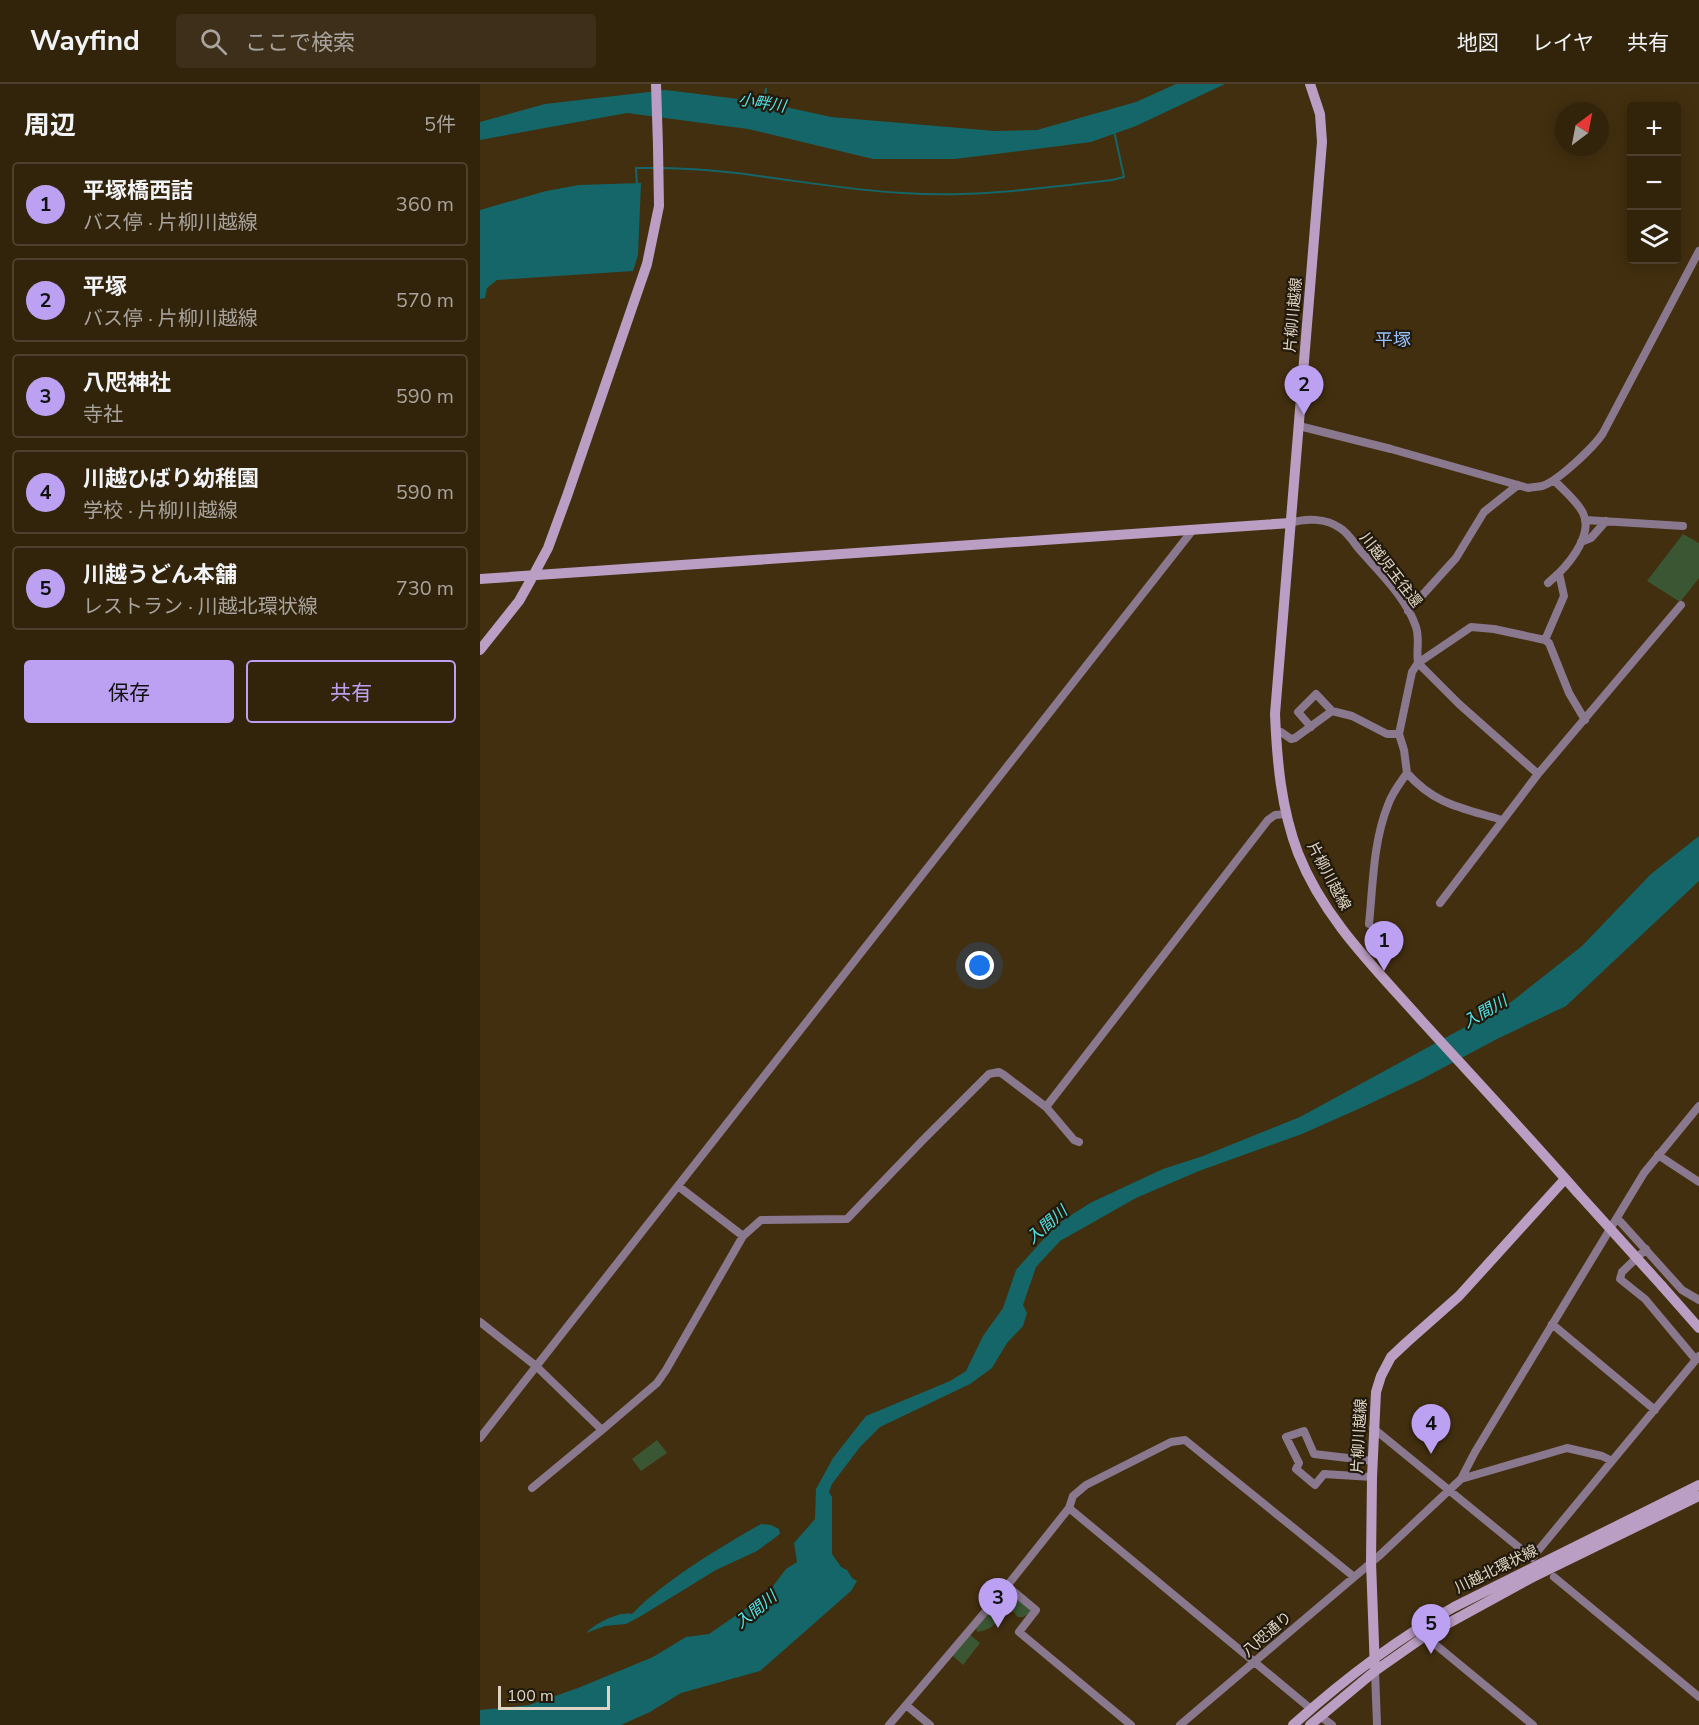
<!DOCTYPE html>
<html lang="ja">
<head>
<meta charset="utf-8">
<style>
	:root { --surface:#32230b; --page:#3d2f19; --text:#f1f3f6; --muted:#a8a49d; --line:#4d402c; --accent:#bca0f2 }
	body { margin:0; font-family:"Nunito Sans","Noto Sans JP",sans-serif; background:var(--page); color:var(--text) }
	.controls { position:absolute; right:18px; top:18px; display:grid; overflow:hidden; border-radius:6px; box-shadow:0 3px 15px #0003 }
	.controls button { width:54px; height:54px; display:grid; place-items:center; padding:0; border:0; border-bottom:2px solid var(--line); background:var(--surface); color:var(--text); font:30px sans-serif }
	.compass { position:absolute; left:1075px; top:18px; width:54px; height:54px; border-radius:50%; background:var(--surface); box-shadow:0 3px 15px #0003; rotate:32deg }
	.scale { position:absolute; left:18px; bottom:15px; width:112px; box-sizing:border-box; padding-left:6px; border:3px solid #e0d5c4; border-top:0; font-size:16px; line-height:21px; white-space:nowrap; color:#e0d5c4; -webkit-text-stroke:4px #21190c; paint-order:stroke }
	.you { position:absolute; left:500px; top:882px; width:21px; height:21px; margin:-15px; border:4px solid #fff; border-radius:50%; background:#1a73e8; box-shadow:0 0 0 9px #1a73e833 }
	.badge { display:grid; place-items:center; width:39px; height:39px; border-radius:50%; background:var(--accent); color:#111; font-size:20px; font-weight:700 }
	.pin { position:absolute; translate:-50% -50px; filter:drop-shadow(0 2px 3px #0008) }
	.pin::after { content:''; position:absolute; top:32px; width:21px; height:18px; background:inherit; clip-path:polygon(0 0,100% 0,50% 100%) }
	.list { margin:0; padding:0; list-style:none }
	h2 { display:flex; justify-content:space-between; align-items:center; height:78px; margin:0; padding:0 24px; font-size:26px }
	h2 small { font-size:20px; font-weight:400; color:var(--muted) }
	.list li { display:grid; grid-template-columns:39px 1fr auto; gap:18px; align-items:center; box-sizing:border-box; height:84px; margin:0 12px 12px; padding:0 12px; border:2px solid var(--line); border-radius:6px }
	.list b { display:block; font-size:22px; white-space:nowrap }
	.list p { margin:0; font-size:20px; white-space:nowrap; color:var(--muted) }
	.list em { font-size:20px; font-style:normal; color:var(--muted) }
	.actions { display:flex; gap:12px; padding:18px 24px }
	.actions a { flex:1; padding:14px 0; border:2px solid var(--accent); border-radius:6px; text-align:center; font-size:21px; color:var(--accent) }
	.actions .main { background:var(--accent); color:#111 }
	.icon { flex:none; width:33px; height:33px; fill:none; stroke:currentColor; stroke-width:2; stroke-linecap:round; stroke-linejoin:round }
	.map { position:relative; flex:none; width:1219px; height:1641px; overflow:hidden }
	header { display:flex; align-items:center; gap:36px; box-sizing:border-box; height:84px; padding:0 30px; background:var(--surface); border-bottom:2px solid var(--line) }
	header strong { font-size:28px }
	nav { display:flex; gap:33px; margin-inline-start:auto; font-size:21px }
	.search { width:420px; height:54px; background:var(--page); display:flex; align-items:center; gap:15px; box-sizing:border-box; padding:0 21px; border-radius:6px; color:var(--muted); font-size:22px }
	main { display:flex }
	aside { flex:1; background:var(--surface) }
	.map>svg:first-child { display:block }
	.green { fill:#3b5632 }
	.water { fill:#146668 }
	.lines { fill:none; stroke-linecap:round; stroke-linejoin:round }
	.stream { stroke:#146668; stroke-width:2 }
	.street { stroke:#8a788f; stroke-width:8 }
	.secondary { stroke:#bb9ec4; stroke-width:10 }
	.secondary-bridge { stroke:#bb9ec4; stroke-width:10 }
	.labels { text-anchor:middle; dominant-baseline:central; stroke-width:4.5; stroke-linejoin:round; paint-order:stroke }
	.street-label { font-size:15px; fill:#e0d5c4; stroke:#21190c }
	.water-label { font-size:16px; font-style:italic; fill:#53e4e9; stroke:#21190c }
	.quarter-label { font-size:18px; fill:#97c0ff; stroke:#21190c }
</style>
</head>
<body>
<header>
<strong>Wayfind</strong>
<div class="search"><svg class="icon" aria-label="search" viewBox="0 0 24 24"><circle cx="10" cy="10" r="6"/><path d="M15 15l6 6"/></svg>ここで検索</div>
<nav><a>地図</a><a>レイヤ</a><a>共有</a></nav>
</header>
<main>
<aside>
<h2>周辺<small>5件</small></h2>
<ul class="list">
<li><span class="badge">1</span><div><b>平塚橋西詰</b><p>バス停 · 片柳川越線</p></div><em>360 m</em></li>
<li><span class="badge">2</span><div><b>平塚</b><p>バス停 · 片柳川越線</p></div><em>570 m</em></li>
<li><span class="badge">3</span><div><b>八咫神社</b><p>寺社</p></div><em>590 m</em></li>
<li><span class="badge">4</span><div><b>川越ひばり幼稚園</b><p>学校 · 片柳川越線</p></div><em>590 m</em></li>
<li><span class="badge">5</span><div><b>川越うどん本舗</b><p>レストラン · 川越北環状線</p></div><em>730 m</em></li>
</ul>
<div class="actions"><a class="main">保存</a><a>共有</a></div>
</aside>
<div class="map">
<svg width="1219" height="1641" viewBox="0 0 1219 1641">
	<rect width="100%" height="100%" fill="#422f0f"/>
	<path class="green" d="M1203 450 1219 459V494L1200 518 1167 497Z
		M177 1356 187 1369 161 1387 152 1375Z
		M529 1507 551 1525 550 1529 543 1533H538L530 1524 524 1525C519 1539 511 1546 497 1548L496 1544 526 1508Z
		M489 1550 500 1559 483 1581 472 1571Z"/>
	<path class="water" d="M696 0H745L656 42 611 58 475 75H393L268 45 147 29 0 56V38L65 20 186 6 283 18 351 33 515 47 557 46 656 18Z
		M161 99 158 171 153 187 17 196 7 204 5 214 0 215V126L66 107 99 101Z
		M1219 752V797L1086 922 1017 955 942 995 885 1022 822 1050 719 1087 656 1114 580 1157 556 1183 543 1221 547 1229 543 1242 527 1259 512 1284 490 1300 400 1343 380 1363 352 1400 349 1408 352 1413V1470L361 1483 367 1486 372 1494 377 1497 371 1507 280 1587 201 1609 170 1628 141 1641H0V1626L49 1621 98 1604 173 1573 206 1553 229 1550 287 1510 306 1485 317 1478 314 1459 335 1435 336 1405 353 1374 386 1332 470 1297 486 1287 503 1252 523 1224 536 1186 576 1141 610 1119 683 1085 723 1072 820 1033 1031 918 1102 862 1171 790Z
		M281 1440 291 1441 299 1445 300 1450 277 1467 236 1486 161 1532 146 1540 125 1542 106 1549C115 1540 138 1527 152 1530 185 1496 239 1464 281 1440Z"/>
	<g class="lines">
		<path class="stream" d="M284 20 286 5
			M183 84C264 85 343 105 423 109 494 114 563 104 632 96L644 93 634 47
			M157 102 156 84H174"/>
		<path class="street" d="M819 342 911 365 1048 404C1052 403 1058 403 1062 402 1077 398 1114 363 1123 349L1219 167
			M1105 436 1203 442
			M810 439C825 434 846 434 860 444 867 448 873 457 878 464 898 487 926 513 936 543 940 555 936 567 938 579L979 620 1058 690
			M1101 458 1111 454 1126 437
			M1068 499 1079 489
			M928 527 976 474 1004 428 1038 401
			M1065 556 1084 512 1079 489C1092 476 1113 449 1103 429 1097 417 1083 406 1074 396
			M831 643 818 628 836 610 852 627
			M795 648H801L811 655 815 654 852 627 872 632 907 650H919L924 666 927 689C920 699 912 709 908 721 893 758 893 801 889 840
			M919 650 932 588 938 579 991 543 1014 545 1065 556 1069 559 1089 609 1105 636
			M927 689C955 721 983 724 1022 736
			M960 819 1058 690 1201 521
			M566 1023 788 736 795 731 806 730
			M1178 1071 1219 1098
			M198 1102 263 1152
			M1137 1134 1202 1206 1219 1216
			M1166 1165 1142 1188 1140 1195 1165 1215 1216 1276
			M0 1238 56 1282 122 1346 177 1299 186 1286 263 1152 281 1136 367 1135 442 1057 509 990 519 988 524 991 566 1023 594 1056 599 1058
			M1072 1240 1175 1326
			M893 1344 1052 1474 1132 1377
			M0 1354 712 447
			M892 1393 844 1390 835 1401 816 1385 819 1379 806 1353 824 1347 834 1370 893 1377
			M981 1395 995 1368 1164 1089 1219 1022
			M52 1404 122 1346
			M589 1424 593 1412 606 1401 691 1358 705 1356 873 1492
			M1074 1493 1219 1613
			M527 1502 556 1526 539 1548 651 1641
			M945 1552 1053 1641
			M895 1587 897 1641
			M426 1621 527 1502 589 1424 831 1625
			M840 1632 852 1641
			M409 1641 426 1621 450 1641
			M700 1641 899 1472 981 1395 1087 1364 1122 1372 1132 1377 1219 1272"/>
		<path class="secondary" d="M176 0 178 62
			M830 0 840 30 842 58 795 630C797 677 801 724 818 769 844 835 895 884 941 936 993 993 1046 1050 1097 1108
			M0 495 810 439
			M0 566 39 517 53 492 68 464 87 412 167 180 179 122 178 63
			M1182 1202 1219 1244
			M895 1587 891 1478 892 1393 896 1308 901 1292 911 1273 927 1258 979 1212 1085 1095
			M813 1641C863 1596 915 1556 974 1523L1219 1401
			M830 1641 895 1587 945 1552 1053 1493 1219 1412"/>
		<path class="secondary-bridge" d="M1097 1108 1182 1202"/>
	</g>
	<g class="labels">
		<g class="street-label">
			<text transform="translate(813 231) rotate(-85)">片柳川越線</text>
			<text transform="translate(911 486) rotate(52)">川越児玉往還</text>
			<text transform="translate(849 792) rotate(62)">片柳川越線</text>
			<text transform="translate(879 1352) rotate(-87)">片柳川越線</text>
			<text transform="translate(1016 1485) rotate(-26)">川越北環状線</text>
			<text transform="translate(787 1550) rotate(-41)">八咫通り</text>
		</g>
		<g class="water-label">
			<text transform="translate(282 19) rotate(9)">小畔川</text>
			<text transform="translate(1005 928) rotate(-30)">入間川</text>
			<text transform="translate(567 1141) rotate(-41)">入間川</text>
			<text transform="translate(276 1526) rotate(-39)">入間川</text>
		</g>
		<g class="quarter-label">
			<text x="913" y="256">平塚</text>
		</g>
	</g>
</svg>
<div class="controls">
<button>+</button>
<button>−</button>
<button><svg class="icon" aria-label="layers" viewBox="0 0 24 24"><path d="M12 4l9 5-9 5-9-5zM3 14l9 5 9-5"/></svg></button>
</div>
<svg class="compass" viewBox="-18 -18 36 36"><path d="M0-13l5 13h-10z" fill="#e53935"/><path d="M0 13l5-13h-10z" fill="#a8a49d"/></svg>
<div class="scale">100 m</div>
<div class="you"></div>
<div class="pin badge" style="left:904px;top:887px">1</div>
<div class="pin badge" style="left:824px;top:331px">2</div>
<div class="pin badge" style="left:518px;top:1544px">3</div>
<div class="pin badge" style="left:951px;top:1370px">4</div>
<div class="pin badge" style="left:951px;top:1570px">5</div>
</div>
</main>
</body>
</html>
